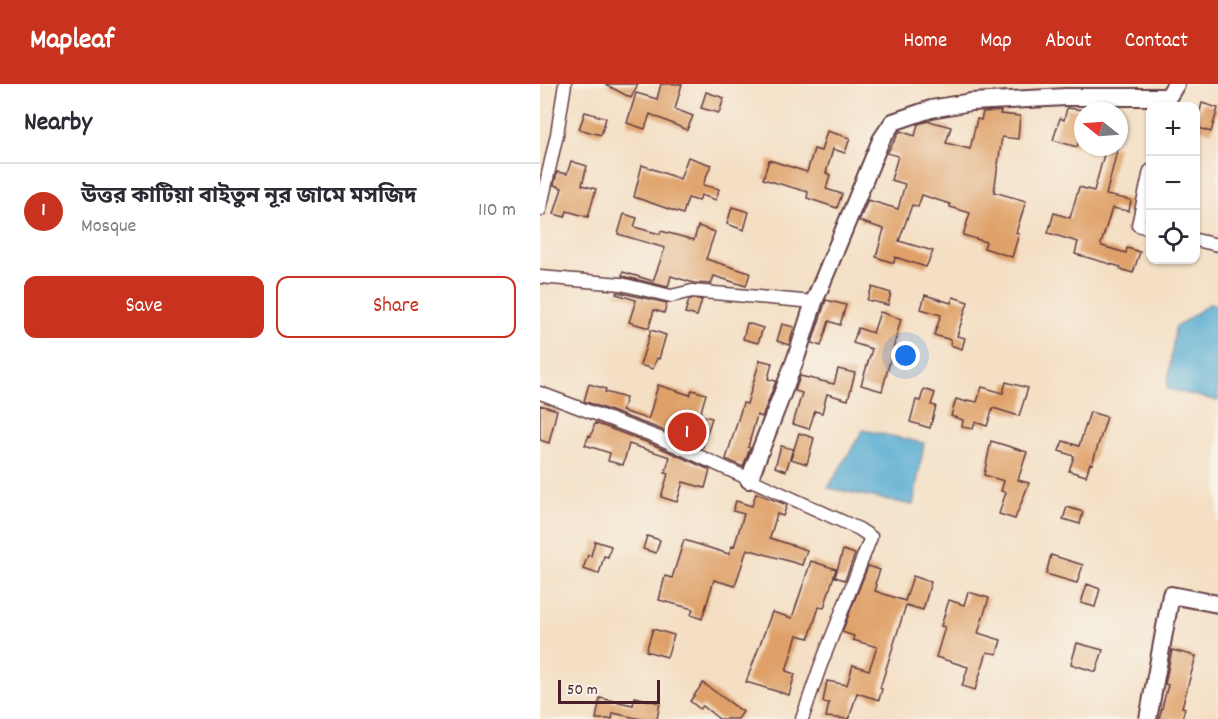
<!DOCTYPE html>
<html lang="en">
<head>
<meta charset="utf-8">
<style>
	:root { --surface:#fff; --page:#f2f2f3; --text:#2b2b33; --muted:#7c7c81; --line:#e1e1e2; --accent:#c8321e }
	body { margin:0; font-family:Dekko,"Noto Sans Bengali",sans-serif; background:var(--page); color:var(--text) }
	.controls { position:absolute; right:18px; top:18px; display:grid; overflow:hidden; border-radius:12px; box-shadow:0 2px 4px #0004 }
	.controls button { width:54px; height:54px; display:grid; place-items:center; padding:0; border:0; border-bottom:2px solid var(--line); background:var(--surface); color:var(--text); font:30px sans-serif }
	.compass { position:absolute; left:534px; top:18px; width:54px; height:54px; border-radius:50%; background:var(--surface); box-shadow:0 2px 4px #0004; rotate:287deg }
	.scale { position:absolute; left:18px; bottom:15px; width:102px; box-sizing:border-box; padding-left:6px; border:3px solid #4a1f2b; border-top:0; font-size:16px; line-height:21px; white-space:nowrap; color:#4a1f2b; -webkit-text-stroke:4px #f7f3e8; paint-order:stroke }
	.you { position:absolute; left:366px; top:272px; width:21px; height:21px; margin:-15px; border:4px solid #fff; border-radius:50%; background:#1a73e8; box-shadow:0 0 0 9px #1a73e833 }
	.badge { display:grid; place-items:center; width:39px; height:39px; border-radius:50%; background:var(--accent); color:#fff; font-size:20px; font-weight:700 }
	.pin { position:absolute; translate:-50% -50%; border:3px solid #fff; box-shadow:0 2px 6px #0006 }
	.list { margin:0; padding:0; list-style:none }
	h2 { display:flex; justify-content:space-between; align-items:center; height:78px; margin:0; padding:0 24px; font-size:26px }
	h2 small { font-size:20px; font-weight:400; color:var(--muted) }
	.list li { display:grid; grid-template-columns:39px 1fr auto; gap:18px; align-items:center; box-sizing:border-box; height:96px; padding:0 24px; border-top:2px solid var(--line) }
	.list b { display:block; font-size:22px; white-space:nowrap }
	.list p { margin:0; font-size:20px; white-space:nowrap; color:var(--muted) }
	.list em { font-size:20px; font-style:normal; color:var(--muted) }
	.actions { display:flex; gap:12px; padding:18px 24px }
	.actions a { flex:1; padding:14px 0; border:2px solid var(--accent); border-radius:12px; text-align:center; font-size:21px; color:var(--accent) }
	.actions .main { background:var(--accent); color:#fff }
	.icon { flex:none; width:33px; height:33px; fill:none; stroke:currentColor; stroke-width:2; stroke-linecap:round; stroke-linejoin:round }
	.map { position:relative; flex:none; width:678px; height:635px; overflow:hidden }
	header { display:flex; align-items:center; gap:36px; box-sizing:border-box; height:84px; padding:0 30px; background:var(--accent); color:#fff }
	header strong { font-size:28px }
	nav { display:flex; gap:33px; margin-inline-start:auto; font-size:21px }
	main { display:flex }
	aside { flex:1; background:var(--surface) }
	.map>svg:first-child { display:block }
	.water { fill:#56acd2; stroke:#50667e; stroke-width:1.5 }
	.building { fill:#dfa169 }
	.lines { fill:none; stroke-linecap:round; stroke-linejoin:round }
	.street-casing { stroke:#643c42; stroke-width:15 }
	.secondary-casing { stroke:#643c42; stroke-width:20 }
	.street { stroke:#fff; stroke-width:12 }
	.secondary { stroke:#fff; stroke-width:16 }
</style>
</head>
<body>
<header>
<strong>Mapleaf</strong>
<nav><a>Home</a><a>Map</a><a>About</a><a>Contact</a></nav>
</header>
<main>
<aside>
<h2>Nearby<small></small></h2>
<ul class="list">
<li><span class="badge">1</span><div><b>উত্তর কাটিয়া বাইতুন নূর জামে মসজিদ</b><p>Mosque</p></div><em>110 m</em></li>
</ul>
<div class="actions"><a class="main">Save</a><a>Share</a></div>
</aside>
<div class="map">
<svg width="678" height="635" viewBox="0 0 678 635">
	<rect width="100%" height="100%" fill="#f7f3e8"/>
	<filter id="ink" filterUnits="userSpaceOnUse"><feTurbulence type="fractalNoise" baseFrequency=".0167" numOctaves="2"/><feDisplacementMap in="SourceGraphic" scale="12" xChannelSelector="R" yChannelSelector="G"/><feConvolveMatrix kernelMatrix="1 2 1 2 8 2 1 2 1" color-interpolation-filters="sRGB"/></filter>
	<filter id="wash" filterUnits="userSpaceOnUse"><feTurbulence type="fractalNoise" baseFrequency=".008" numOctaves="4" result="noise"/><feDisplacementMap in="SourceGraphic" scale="24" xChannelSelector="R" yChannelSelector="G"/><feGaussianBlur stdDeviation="1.35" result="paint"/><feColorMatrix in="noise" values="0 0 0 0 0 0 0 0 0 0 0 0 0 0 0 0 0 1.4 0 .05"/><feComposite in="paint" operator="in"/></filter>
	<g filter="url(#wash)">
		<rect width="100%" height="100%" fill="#f4dfc4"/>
		<path class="water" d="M669 220 678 221V317L627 305 635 244Z
			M323 346 384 359 373 421 288 404Z"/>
		<g id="blocks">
			<path class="building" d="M65 0H98L91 14Z
				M121 0H142L135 25 153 32 147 46 110 30 105 45 87 39 96 9 117 15Z
				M166 8 184 14 179 29 161 24Z
				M662 19 678 24 671 48 656 43Z
				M527 24 543 26V43L537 63 513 56 520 34 524 36Z
				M461 27 460 30 480 32 478 55 462 53 454 108 486 117 476 149 479 150 472 173 444 164 446 158 423 151 430 129 410 123V120L382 111 378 123 372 121 359 157 393 167 386 183 355 173 354 179 336 173 344 145 319 137 328 116 358 125 365 100 351 96 358 72 347 69 360 47 375 52 378 40 389 37 411 43 406 59 430 65 437 35 441 36 443 28Z
				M45 28 66 34 61 51 39 45Z
				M287 47 310 54 305 69 293 65 286 89 290 91 286 105 302 110 297 124 267 114 268 108 223 95 229 76 267 88 274 65 281 67Z
				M566 63H578L566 111 591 116 589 127 572 124 561 160 562 162 586 169 587 164 600 168 593 189 580 185 581 183 535 170 538 158 508 149 514 129 530 134 539 103 554 107Z
				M148 73 171 81 163 101 179 105 176 116 161 111 159 117 148 114 143 130 94 113 102 81 140 95Z
				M31 77 47 82 42 101 56 105 48 133 27 127 25 133 14 130 22 104 14 101 17 88 27 90Z
				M192 123 209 128 204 146 187 140Z
				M84 130 97 134 94 143 120 150 121 147 154 156 158 142 175 148 166 175 210 189 206 202 174 192 171 200 154 199 131 192 128 203 82 192 83 188 113 197 125 164 78 150Z
				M332 203 351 209 348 221 327 216Z
				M77 208 127 219 124 229 114 226 109 244 89 238 96 216 76 210Z
				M385 211 411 219 413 213 428 218 417 252 425 254 422 265 410 261 411 256 394 251 401 231 381 225Z
				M153 215 162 216 157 232 145 229 149 216Z
				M286 216 306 221 300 241 289 237 281 262 272 259Z
				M340 228 361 235 342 307 321 301 332 265 313 259 318 244 333 249Z
				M207 239 223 244 218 259 203 255Z
				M242 240 254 243 249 261 237 257Z
				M111 246 126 251 119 275 117 274 113 285 100 281Z
				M220 276 232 279 228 295 236 297 222 333 217 331 208 363 210 364 203 383 186 375 203 319 207 320Z
				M298 285 315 289 308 316 287 310 282 329 275 327 269 345 253 340 262 309 255 307 260 292 294 300Z
				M466 298 488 304 479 332 453 324 447 342 435 338 433 345 422 343 423 336 411 332 416 315 427 318V316L437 318 442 303 463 309Z
				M49 300 66 305 65 308 86 314 82 327 107 335 109 333 118 301 150 311 152 306 166 310 160 331 172 334 162 365 120 345 44 317Z
				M384 305 395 309 391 321 396 322 390 344 370 338 376 316 380 317Z
				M0 321 17 326 9 359 0 356Z
				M550 328 567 333 552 380 550 379 546 392 529 387 534 372 519 367 523 357 539 362Z
				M55 339 114 361 170 386 165 404 143 398 137 418 121 413 128 390 125 389 130 373 89 360 83 381 68 377 70 369 45 361 49 351 51 352Z
				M259 349 274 354 267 380 251 375Z
				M451 357 487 368 478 396 489 399 475 435 459 430 466 408 461 407 464 397 444 391Z
				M241 362 253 365 246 387 235 383Z
				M216 409 247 421 243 432 237 430 230 454 267 466 262 481 207 465 195 502 174 496 162 535 151 531 153 525 119 516 125 492 132 494 144 456 189 470 192 462 194 463 204 430 193 427 196 417 212 422Z
				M527 423 543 428 540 440 523 435Z
				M107 452 120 456 116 469 103 465Z
				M55 457 71 462 68 473 64 472 59 490 43 485 48 471 51 472Z
				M303 466 315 470 305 496 295 493Z
				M511 471 543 481 537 499 506 490Z
				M271 477 296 485 284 524 279 523 269 554 257 551 246 587 255 590 249 611 206 598 232 528 252 534Z
				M328 482 340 486 335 500 337 501 335 507 365 517 373 492 391 498 383 526 366 521 340 604 342 605 339 616 317 609 309 635 286 633 289 619 283 618 287 597 307 601 313 581 329 586 337 563 313 556 314 552 302 548Z
				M547 500 560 505 555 523 541 519Z
				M428 508 449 514 438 549 461 556 457 570 447 568 435 606 422 602 428 583 396 573 405 543 401 542 409 516 424 521Z
				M113 545 134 551 127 573 106 567Z
				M537 559 563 566 556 588 531 580Z
				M632 566 656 572 642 623 645 624 642 635H619L628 601 625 600Z
				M163 599 203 628 198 635H179L163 622 160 625 150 617Z
				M95 613 120 619 117 635H101L73 629 72 635H56L60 614 93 621Z"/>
		</g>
	</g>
	<g filter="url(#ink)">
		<use href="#blocks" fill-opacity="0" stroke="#643c42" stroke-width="1.5"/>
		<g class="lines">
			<g class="street-casing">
				<path id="street" d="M610 87 598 141 610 145
					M0 126 17 50 25 0
					M656 156 678 161
					M0 193 81 200 131 212 152 207 274 218
					M0 309 117 353 319 445 331 453 280 583 262 635"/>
			</g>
			<g class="secondary-casing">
				<path id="secondary" d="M209 396 256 274 274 218 341 56 353 38 391 25 431 18 526 13H628L636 0
					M608 635 631 511 678 520"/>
			</g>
			<use href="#street" class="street"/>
			<use href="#secondary" class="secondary"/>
		</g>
	</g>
</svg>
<div class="controls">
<button>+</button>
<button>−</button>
<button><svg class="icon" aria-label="locate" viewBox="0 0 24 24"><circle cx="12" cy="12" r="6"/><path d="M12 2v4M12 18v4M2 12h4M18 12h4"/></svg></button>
</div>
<svg class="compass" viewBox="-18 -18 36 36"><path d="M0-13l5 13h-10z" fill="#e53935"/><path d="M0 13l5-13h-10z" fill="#7c7c81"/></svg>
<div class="scale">50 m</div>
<div class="you"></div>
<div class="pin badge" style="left:147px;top:348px">1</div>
</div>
</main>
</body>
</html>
